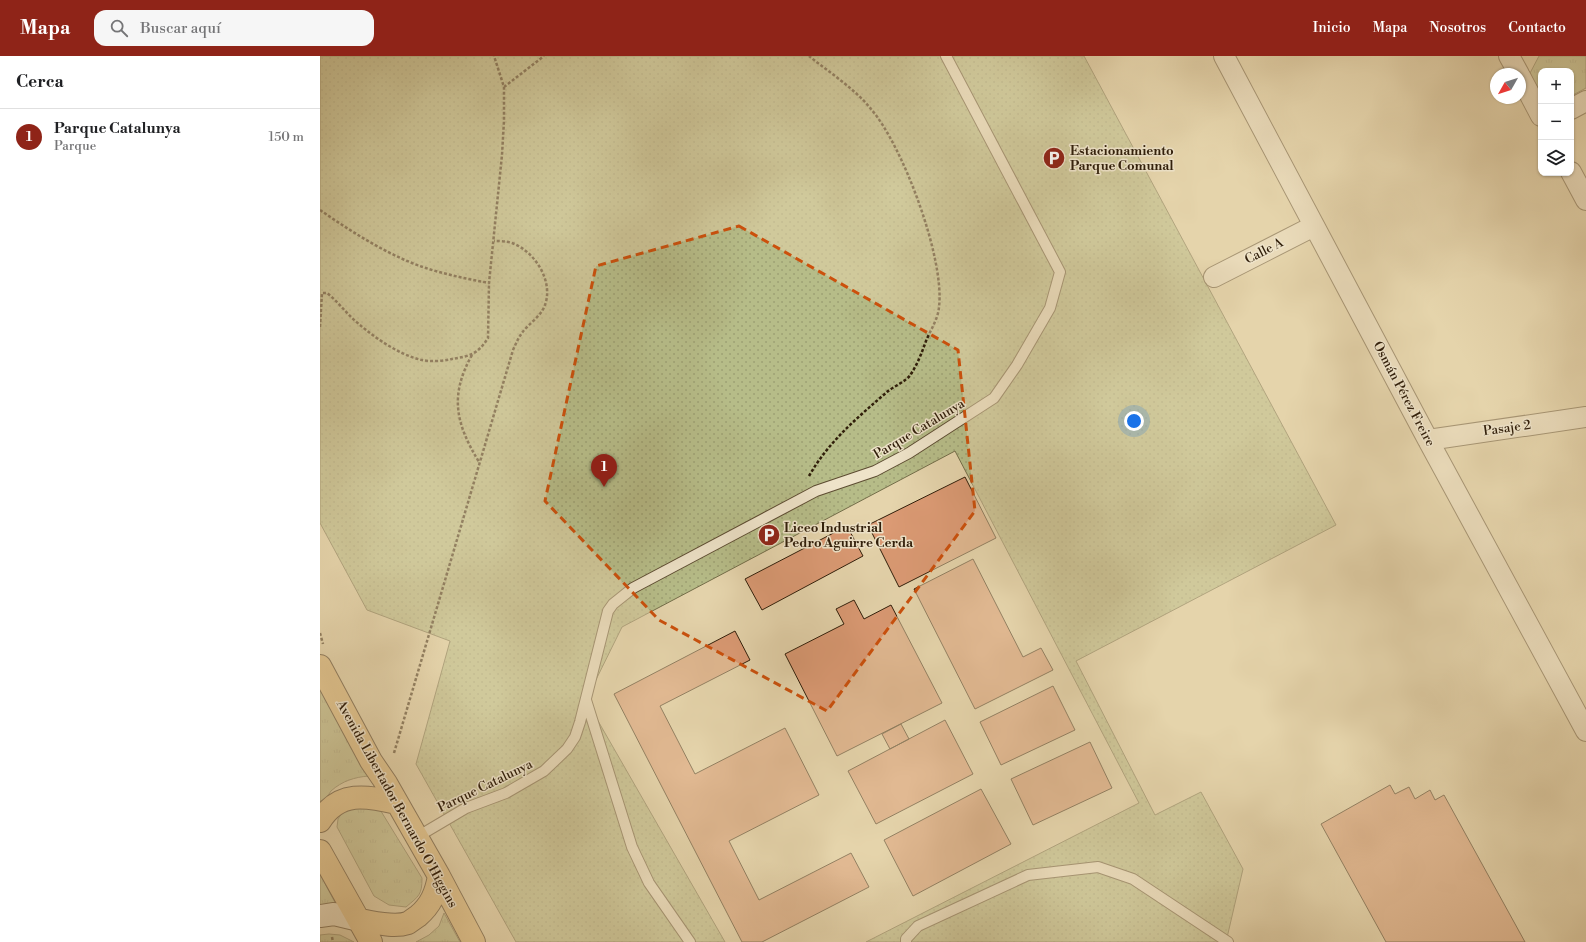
<!DOCTYPE html>
<html lang="es">
<head>
<meta charset="utf-8">
<style>
	:root { --surface:#fff; --page:#f6f6f6; --text:#202124; --muted:#757577; --line:#e0e0e0; --accent:#8f2418 }
	body { margin:0; font-family:"Libre Bodoni",serif; background:var(--page); color:var(--text) }
	.controls { position:absolute; right:12px; top:12px; display:grid; overflow:hidden; border-radius:8px; box-shadow:0 1px 3px #0004 }
	.controls button { width:36px; height:36px; display:grid; place-items:center; padding:0; border:0; border-bottom:1px solid var(--line); background:var(--surface); color:var(--text); font:20px sans-serif }
	.compass { position:absolute; left:1170px; top:12px; width:36px; height:36px; border-radius:50%; background:var(--surface); box-shadow:0 1px 3px #0004; rotate:231deg }
	.you { position:absolute; left:814px; top:365px; width:14px; height:14px; margin:-10px; border:3px solid #fff; border-radius:50%; background:#1a73e8; box-shadow:0 0 0 6px #1a73e833 }
	.badge { display:grid; place-items:center; width:26px; height:26px; border-radius:50%; background:var(--accent); color:#fff; font-size:13px; font-weight:700 }
	.pin { position:absolute; translate:-50% -33px; filter:drop-shadow(0 1px 2px #0008) }
	.pin::after { content:''; position:absolute; top:21px; width:14px; height:12px; background:inherit; clip-path:polygon(0 0,100% 0,50% 100%) }
	.list { margin:0; padding:0; list-style:none }
	h2 { display:flex; justify-content:space-between; align-items:center; height:52px; margin:0; padding:0 16px; font-size:17px }
	h2 small { font-size:13px; font-weight:400; color:var(--muted) }
	.list li { display:grid; grid-template-columns:26px 1fr auto; gap:12px; align-items:center; box-sizing:border-box; height:56px; padding:0 16px; border-top:1px solid var(--line) }
	.list b { display:block; font-size:15px; white-space:nowrap }
	.list p { margin:0; font-size:13px; white-space:nowrap; color:var(--muted) }
	.list em { font-size:13px; font-style:normal; color:var(--muted) }
	.icon { flex:none; width:22px; height:22px; fill:none; stroke:currentColor; stroke-width:2; stroke-linecap:round; stroke-linejoin:round }
	.map { position:relative; flex:none; width:1266px; height:886px; overflow:hidden }
	header { display:flex; align-items:center; gap:24px; box-sizing:border-box; height:56px; padding:0 20px; background:var(--accent); color:#fff }
	header strong { font-size:19px }
	nav { display:flex; gap:22px; margin-inline-start:auto; font-size:14px }
	.search { width:280px; height:36px; background:var(--page); display:flex; align-items:center; gap:10px; box-sizing:border-box; padding:0 14px; border-radius:12px; color:var(--muted); font-size:15px }
	main { display:flex }
	aside { flex:1; background:var(--surface) }
	.map>svg:first-child { display:block }
	.grass { fill:url(#grass-tufts); stroke:#736d49 }
	.park { fill:url(#park-dots); stroke:#736d49 }
	.building { fill:#db9a74; stroke:#301e0a }
	.lines { fill:none; stroke-linecap:round; stroke-linejoin:round }
	.lane-casing { stroke:#5d4c32; stroke-width:12 }
	.street-casing { stroke:#5d4c32; stroke-width:22 }
	.secondary-casing { stroke:#301e0a; stroke-width:24 }
	.primary-casing { stroke:#301e0a; stroke-width:24 }
	.path { stroke:#301e0a; stroke-width:2.5; stroke-dasharray:3 2; stroke-linecap:butt }
	.lane { stroke:#eee3c9; stroke-width:10 }
	.street { stroke:#eee3c9; stroke-width:20 }
	.secondary { stroke:#eee3c9; stroke-width:22 }
	.primary { stroke:#e2ba76; stroke-width:22 }
	.marked { fill:none; stroke:#cc500c; stroke-width:3; stroke-dasharray:8 5; stroke-linejoin:round }
	.labels { text-anchor:middle; dominant-baseline:central; stroke-width:3; stroke-linejoin:round; paint-order:stroke }
	.poi-label { font-size:13px; font-weight:bold; fill:#301e0a; stroke:#eee3c9; text-anchor:start }
	.street-label { font-size:13px; fill:#301e0a; stroke:#eee3c9 }
</style>
</head>
<body>
<header>
<strong>Mapa</strong>
<div class="search"><svg class="icon" aria-label="search" viewBox="0 0 24 24"><circle cx="10" cy="10" r="6"/><path d="M15 15l6 6"/></svg>Buscar aquí</div>
<nav><a>Inicio</a><a>Mapa</a><a>Nosotros</a><a>Contacto</a></nav>
</header>
<main>
<aside>
<h2>Cerca<small></small></h2>
<ul class="list">
<li><span class="badge">1</span><div><b>Parque Catalunya</b><p>Parque</p></div><em>150 m</em></li>
</ul>
</aside>
<div class="map">
<svg width="1266" height="886" viewBox="0 0 1266 886">
	<defs>
		<pattern id="grass-tufts" width="24" height="20" patternUnits="userSpaceOnUse"><rect width="24" height="20" fill="#b6bc88"/><path d="M3 7l-1-3M5 7V3M7 7l1-3M15 17l-1-3M17 17v-4M19 17l1-3" fill="none" stroke="#9da174"/></pattern>
		<pattern id="park-dots" width="8" height="8" patternUnits="userSpaceOnUse"><rect width="8" height="8" fill="#b6bc88"/><path d="M2 2h.1M6 6h.1" fill="none" stroke="#9da174" stroke-width="1.8" stroke-linecap="round"/></pattern>
	</defs>
	<rect width="100%" height="100%" fill="#e5d4ac"/>
	<filter id="stains"><feTurbulence type="fractalNoise" baseFrequency=".005" numOctaves="4"/><feColorMatrix values="0 0 0 0 .2 0 0 0 0 .09 0 0 0 0 .02 0 0 0 .5 -.17"/></filter>
	<radialGradient id="worn" r=".72"><stop offset=".6" stop-color="#630" stop-opacity="0"/><stop offset="1" stop-color="#630" stop-opacity=".3"/></radialGradient>
	<path class="grass" d="M1219 0H1266V32L1251 40V15H1221V40L1209 19Z
		M0 630 49 720C35 721 22 725 11 735 8 739 5 745 3 749L0 744Z
		M27 749 59 752 102 822C102 839 99 840 86 851L69 849 54 840 17 771 18 763Z
		M0 818 20 856 0 855Z
		M124 857 140 886H96L109 879 119 870Z
		M9 878 20 879 34 886H0V879Z"/>
	<path class="park" d="M0 0H764L1016 469 756 605 835 759 881 736 923 813 906 886H546L819 747 635 395 302 571 266 644 405 886H196L96 708 130 585 47 554 0 467Z"/>
	<path class="building" d="M645 421 676 482 579 531 548 469Z
		M527 470 543 500 442 554 425 523Z
		M653 503 703 601 721 592 733 614 655 653 594 533Z
		M534 544 544 563 571 549 622 647 517 700 465 598 524 568 516 553Z
		M415 575 430 604 340 650 375 718 465 672 499 739 409 785 439 844 531 797 549 831 442 886H422L294 638Z
		M733 630 755 674 681 709 660 666Z
		M625 664 653 718 556 768 528 715Z
		M581 668 589 683 570 693 562 678Z
		M770 686 792 732 713 769 691 723Z
		M1070 729 1075 738 1089 731 1095 743 1110 734 1115 744 1124 739 1205 886H1066L1001 768Z
		M661 733 691 788 593 840 564 784Z"/>
	<g class="lines">
		<g class="lane-casing">
			<path id="lane" d="M266 644 312 791 329 827 370 886
				M97 781 146 752 186 737 224 715 247 693 255 681 260 666 288 555 293 548 313 532 496 435 555 415 589 397 674 342 697 309 730 252 740 216 626 0
				M586 886V883L598 870 708 819 778 811 813 823 908 886"/>
		</g>
		<g class="street-casing">
			<path id="street" d="M904 0 1108 384 1266 675
				M1189 0 1199 18
				M1200 20 1221 60
				M1251 53 1266 45
				M1251 116 1266 144
				M894 221 994 170
				M1108 384 1266 361"/>
		</g>
		<g class="secondary-casing">
			<path id="secondary" d="M0 860 14 858 39 864"/>
		</g>
		<g class="primary-casing">
			<path id="primary" d="M0 610 51 705 66 727 119 820 154 886
				M0 765C19 734 47 740 77 747
				M0 795 51 886
				M39 864C53 866 73 872 88 867 91 865 95 862 98 860 111 849 116 837 119 820"/>
		</g>
		<path class="path" d="M184 31 224 0
			M0 154C29 174 60 194 92 207 117 217 143 222 169 227L182 99 184 65V31L174 0
			M0 271 2 237H7C16 244 23 253 31 261 49 278 78 299 102 304 111 306 123 305 132 303 150 300 158 298 168 282L169 227
			M152 299C129 340 136 368 159 406
			M489 420C509 385 537 362 567 336 574 330 587 325 591 318 598 307 602 296 606 285 611 273 618 263 619 251 625 203 583 90 551 53 534 32 510 17 489 0
			M0 577 3 588
			M74 697 193 294C197 285 200 278 207 271 212 266 218 261 222 255 237 231 217 196 192 187 186 185 179 185 174 185
			M12 881 13 886"/>
		<use href="#lane" class="lane"/>
		<use href="#street" class="street"/>
		<use href="#secondary" class="secondary"/>
		<use href="#primary" class="primary"/>
	</g>
	<path d="M0 0H1266V886H0ZM419 170 638 294 655 455 507 655 339 564 225 445 276 210Z" fill="#e5d4ac" fill-opacity=".55" fill-rule="evenodd"/>
	<path class="marked" d="M419 170 638 294 655 455 507 655 339 564 225 445 276 210Z"/>
	<defs>
		<g id="parking-disc" transform="scale(1.15)"><circle r="9.5" fill="#8f2418" stroke="#eee3c9"/><path d="M-3.5-5.5H1a3.5 3.5 0 0 1 0 7H-1V5.5H-3.5ZM-1-3.4V-.6H.8a1.4 1.4 0 0 0 0-2.8Z" fill="#fff"/></g>
	</defs>
	<g fill-rule="evenodd">
		<use href="#parking-disc" x="734" y="102"/>
		<use href="#parking-disc" x="449" y="479"/>
	</g>
	<g class="labels">
		<g class="poi-label">
			<text x="750" y="95">Estacionamiento<tspan x="750" dy="15">Parque Comunal</tspan></text>
			<text x="464" y="472">Liceo Industrial<tspan x="464" dy="15">Pedro Aguirre Cerda</tspan></text>
		</g>
		<g class="street-label">
			<text transform="translate(944 195) rotate(-27)">Calle A</text>
			<text transform="translate(1084 338) rotate(62)">Osmán Pérez Freire</text>
			<text transform="translate(1187 372) rotate(-8)">Pasaje 2</text>
			<text transform="translate(599 373) rotate(-31)">Parque Catalunya</text>
			<text transform="translate(165 730) rotate(-26)">Parque Catalunya</text>
			<text transform="translate(77 748) rotate(61)">Avenida Libertador Bernardo O'Higgins</text>
		</g>
	</g>
	<rect width="100%" height="100%" filter="url(#stains)"/>
	<rect width="100%" height="100%" fill="url(#worn)"/>
</svg>
<div class="controls">
<button>+</button>
<button>−</button>
<button><svg class="icon" aria-label="layers" viewBox="0 0 24 24"><path d="M12 4l9 5-9 5-9-5zM3 14l9 5 9-5"/></svg></button>
</div>
<svg class="compass" viewBox="-18 -18 36 36"><path d="M0-13l5 13h-10z" fill="#e53935"/><path d="M0 13l5-13h-10z" fill="#757577"/></svg>
<div class="you"></div>
<div class="pin badge" style="left:284px;top:431px">1</div>
</div>
</main>
</body>
</html>
